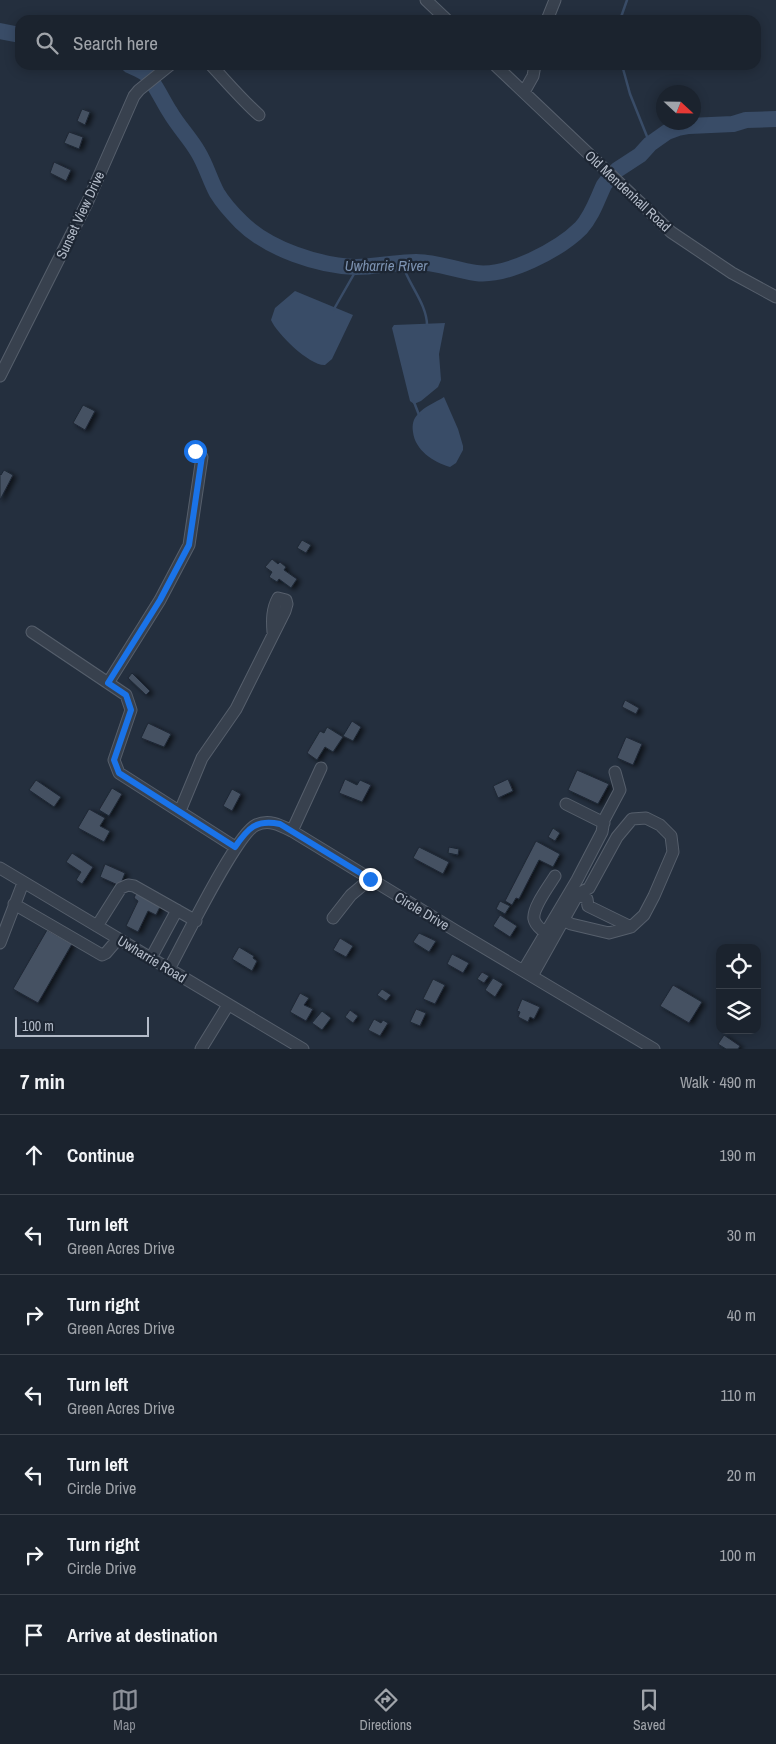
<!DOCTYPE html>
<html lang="en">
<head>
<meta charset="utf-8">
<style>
	:root { --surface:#1b232e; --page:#282f3a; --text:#f1f3f6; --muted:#a0a4aa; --line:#39404a; --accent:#8c9099 }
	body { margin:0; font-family:"Archivo Narrow",sans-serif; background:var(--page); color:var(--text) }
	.controls { position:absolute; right:15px; bottom:15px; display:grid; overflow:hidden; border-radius:10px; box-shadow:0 2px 12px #0003 }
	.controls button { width:45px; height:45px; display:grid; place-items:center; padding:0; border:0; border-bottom:1px solid var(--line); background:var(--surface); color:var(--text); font:25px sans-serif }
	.compass { position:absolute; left:656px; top:85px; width:45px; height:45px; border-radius:50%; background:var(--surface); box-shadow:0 2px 12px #0003; rotate:112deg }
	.scale { position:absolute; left:15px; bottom:12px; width:134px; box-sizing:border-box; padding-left:5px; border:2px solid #b4bcc9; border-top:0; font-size:14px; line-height:18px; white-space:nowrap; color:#b4bcc9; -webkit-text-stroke:4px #1d2633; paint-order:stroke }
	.stop { position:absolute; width:15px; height:15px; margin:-11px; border:4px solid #1a73e8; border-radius:50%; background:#fff }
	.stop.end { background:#1a73e8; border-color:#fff; box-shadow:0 1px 5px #0008 }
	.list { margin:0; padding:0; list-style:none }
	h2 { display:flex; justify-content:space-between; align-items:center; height:65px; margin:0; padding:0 20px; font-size:21px }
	h2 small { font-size:16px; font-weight:400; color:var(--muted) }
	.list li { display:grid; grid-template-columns:32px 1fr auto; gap:15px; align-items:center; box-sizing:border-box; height:80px; padding:0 20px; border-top:1px solid var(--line) }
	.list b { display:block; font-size:19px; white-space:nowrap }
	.list p { margin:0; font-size:16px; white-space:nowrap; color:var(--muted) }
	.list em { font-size:16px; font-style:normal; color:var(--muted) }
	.icon { flex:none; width:28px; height:28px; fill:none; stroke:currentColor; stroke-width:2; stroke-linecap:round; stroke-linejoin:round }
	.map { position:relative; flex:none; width:776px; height:1049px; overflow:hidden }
	.search { position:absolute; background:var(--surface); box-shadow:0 2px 12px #0003; left:15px; right:15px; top:15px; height:55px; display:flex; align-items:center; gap:12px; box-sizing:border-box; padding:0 18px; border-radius:15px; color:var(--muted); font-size:19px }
	.sheet { height:625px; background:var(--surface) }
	nav { display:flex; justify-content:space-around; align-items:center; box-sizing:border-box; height:70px; border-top:1px solid var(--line); background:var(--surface); font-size:14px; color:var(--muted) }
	nav a { display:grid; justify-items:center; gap:2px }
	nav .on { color:var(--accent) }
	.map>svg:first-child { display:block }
	.water { fill:#394c67 }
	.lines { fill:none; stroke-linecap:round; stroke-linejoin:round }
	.stream { stroke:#394c67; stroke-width:2.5 }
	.river { stroke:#394c67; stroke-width:16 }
	.building { fill:#455162; stroke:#1f2835; filter:url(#shadow) }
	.minor-casing { stroke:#565f6c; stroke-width:13 }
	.minor { stroke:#38414e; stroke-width:11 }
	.route { stroke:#1a73e8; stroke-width:6 }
	.labels { text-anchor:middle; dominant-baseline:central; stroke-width:4.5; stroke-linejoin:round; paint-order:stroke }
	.street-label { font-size:14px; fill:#b4bcc9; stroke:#1d2633 }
	.water-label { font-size:15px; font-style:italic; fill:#7c92b1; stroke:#1d2633 }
</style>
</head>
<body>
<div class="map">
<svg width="776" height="1049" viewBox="0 0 776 1049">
	<defs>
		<filter id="shadow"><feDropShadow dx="3.5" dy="2" stdDeviation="2.5" flood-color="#0009"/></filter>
	</defs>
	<rect width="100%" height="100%" fill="#242f3e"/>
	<path class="water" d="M295 291 353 315 332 359 325 365C310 366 277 334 271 320L275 308Z
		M445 323 439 354 441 380 438 387 421 401 414 404 410 401 392 328 394 325Z
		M444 397 458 429 463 446V450L456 463 450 467C433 462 415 450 413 432 412 425 413 419 418 414 424 407 436 402 444 397Z"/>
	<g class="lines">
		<path class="stream" d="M620 20 627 0
			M622 65 630 94 650 144
			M402 263C408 284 427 304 427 325
			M334 309 358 267
			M414 402 419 415"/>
		<path class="river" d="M0 31 20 35
			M129 65C135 68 141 70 146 74 152 78 165 105 170 112 178 126 190 138 198 152 206 165 210 180 217 193 223 203 233 214 241 222 268 249 319 266 356 267 375 267 396 262 416 262 437 262 455 270 476 273 507 277 559 250 581 228 592 216 597 200 604 185L607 181
			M617 170 640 155 650 144 667 132 678 128 689 126 733 124 746 120 776 119"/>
	</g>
	<path class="building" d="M82 109 90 112 85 125 77 121Z
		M69 132 83 137 79 149 64 143Z
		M54 162 71 170 66 181 50 173Z
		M83 405 95 411 85 430 73 423Z
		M4 470 13 475 0 500V474L1 475Z
		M302 540 311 545 306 553 297 548Z
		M272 559 278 564 280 562 286 567 284 570 297 579 291 588 279 579 277 582 269 577 272 572 265 567Z
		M132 673 150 691 146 695 128 678Z
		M625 700 639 708 636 714 622 707Z
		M352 721 361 727 353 741 343 736Z
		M148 723 171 734 164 747 141 738Z
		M327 727 343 737 333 752 325 747 317 760 307 753 320 731 324 733Z
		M626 737 642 744 633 765 617 758Z
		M577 770 609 784 598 804 568 790Z
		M345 779 357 785 360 780 371 785 362 802 339 793Z
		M508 779 513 791 498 798 493 786Z
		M36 780 61 797 54 807 29 790Z
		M112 788 122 794 109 816 99 810Z
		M232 789 241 794 232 811 223 806Z
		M89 809 105 818 100 826 110 831 104 842 78 828Z
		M553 828 560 833 555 841 548 837Z
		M536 841 560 854 553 867 539 860 519 899 516 898 512 905 505 901Z
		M419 847 449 862 443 874 413 858Z
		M449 847 459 849 458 855 448 853Z
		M72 853 93 867 82 884 76 880 81 872 66 862Z
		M105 864 125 873 120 886 100 877Z
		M137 891 162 903 156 915 148 911 138 932 126 926 138 901 134 898Z
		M500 901 510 906 505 914 496 909Z
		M500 915 517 926 510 937 493 926Z
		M47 930 72 944 38 1003 13 989Z
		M419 933 436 941 429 952 413 942Z
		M340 938 353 946 346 957 333 950Z
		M239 947 254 956 253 958 257 961 252 971 232 959Z
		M452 954 469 963 463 973 447 964Z
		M482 972 489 976 484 983 477 979Z
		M493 978 503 984 495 997 485 990Z
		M433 979 445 985 435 1004 423 999Z
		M673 985 702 1002 689 1023 660 1006Z
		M382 989 391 995 386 1001 377 995Z
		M300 993 309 998 304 1005 313 1009 306 1021 290 1012Z
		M522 999 540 1007 534 1019 530 1017 528 1022 518 1017 520 1012 517 1011Z
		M416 1009 426 1013 420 1026 410 1022Z
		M350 1010 358 1016 353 1023 345 1017Z
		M322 1011 331 1018 322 1030 312 1023Z
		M374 1019 381 1023 383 1020 388 1023 380 1036 368 1030Z
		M724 1035 740 1046 738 1049H726L718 1044Z"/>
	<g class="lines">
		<g class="minor-casing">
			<path id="minor" d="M426 0 447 20
				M547 20 555 0
				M211 65C227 82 242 100 259 115
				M495 65 671 232 732 273 776 297
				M524 92 533 76 535 65
				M0 376 87 203 134 96 139 90 170 65
				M32 632 126 695 131 710 114 760 119 773 235 847
				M108 683 160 600 189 545 202 457 195 451
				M566 804 604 823
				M180 811 202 758 236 709 285 611 287 604 286 600 278 598C272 609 272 620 273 632
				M292 831 321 768
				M0 868 303 1049
				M14 904 102 955 106 953 118 939
				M333 918 351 895 370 879
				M563 920 571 924 609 933 631 927
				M97 926 121 888 128 885 134 886 196 921
				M544 935V932C540 928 535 925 534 919 532 908 549 886 555 876
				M0 943 23 883
				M151 958 177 910
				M169 969C183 944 236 834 256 825 269 819 280 825 292 831L456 931 654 1049
				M523 971 577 880 602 832 604 820 620 790 615 772
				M532 976 578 894 589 888 617 837 632 819 646 818 660 825 671 836 673 852 654 896 644 915 631 927 588 906 587 899 578 894
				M201 1049 228 1005"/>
		</g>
		<use href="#minor" class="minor"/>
	</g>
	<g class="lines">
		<path class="route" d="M195 451 202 456 189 545 160 600 108 683 126 695 131 710 114 760 119 773 235 847C248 828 256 819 280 824L370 879"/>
	</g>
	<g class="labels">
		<g class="street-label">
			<text transform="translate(628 191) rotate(43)">Old Mendenhall Road</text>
			<text transform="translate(80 215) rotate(-65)">Sunset View Drive</text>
			<text transform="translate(422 911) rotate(31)">Circle Drive</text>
			<text transform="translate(152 959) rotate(31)">Uwharrie Road</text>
		</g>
		<g class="water-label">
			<text x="386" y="265">Uwharrie River</text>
		</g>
	</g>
</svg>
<div class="controls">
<button><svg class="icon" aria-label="locate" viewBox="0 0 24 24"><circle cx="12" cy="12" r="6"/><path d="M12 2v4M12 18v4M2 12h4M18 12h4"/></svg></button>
<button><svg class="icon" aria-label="layers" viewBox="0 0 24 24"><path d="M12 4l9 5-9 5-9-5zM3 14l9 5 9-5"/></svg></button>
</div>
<svg class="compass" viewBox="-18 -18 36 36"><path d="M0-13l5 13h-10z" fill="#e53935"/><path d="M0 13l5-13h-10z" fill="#a0a4aa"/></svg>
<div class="scale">100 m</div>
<div class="stop" style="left:195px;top:451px"></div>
<div class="stop end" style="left:370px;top:879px"></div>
<div class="search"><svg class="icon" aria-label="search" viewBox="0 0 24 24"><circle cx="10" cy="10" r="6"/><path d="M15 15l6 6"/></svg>Search here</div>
</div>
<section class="sheet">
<h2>7 min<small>Walk · 490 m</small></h2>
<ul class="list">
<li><svg class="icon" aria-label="ahead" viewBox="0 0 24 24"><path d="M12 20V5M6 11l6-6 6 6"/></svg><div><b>Continue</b></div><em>190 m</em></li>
<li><svg class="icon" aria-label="left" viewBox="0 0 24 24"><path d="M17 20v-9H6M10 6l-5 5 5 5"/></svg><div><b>Turn left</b><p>Green Acres Drive</p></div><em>30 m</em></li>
<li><svg class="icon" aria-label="right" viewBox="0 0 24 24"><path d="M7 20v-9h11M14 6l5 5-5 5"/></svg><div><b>Turn right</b><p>Green Acres Drive</p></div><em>40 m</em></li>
<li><svg class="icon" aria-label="left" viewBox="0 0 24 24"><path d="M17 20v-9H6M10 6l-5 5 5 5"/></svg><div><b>Turn left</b><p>Green Acres Drive</p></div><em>110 m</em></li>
<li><svg class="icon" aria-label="left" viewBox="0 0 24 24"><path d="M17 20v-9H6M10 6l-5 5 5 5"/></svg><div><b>Turn left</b><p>Circle Drive</p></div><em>20 m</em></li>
<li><svg class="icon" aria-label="right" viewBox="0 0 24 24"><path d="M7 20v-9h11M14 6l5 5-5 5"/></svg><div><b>Turn right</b><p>Circle Drive</p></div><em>100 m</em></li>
<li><svg class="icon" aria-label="arrive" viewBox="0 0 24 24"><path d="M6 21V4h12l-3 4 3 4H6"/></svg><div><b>Arrive at destination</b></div></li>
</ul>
</section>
<nav>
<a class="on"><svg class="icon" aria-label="map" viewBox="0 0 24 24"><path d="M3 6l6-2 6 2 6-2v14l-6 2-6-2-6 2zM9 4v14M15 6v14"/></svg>Map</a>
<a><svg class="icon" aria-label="directions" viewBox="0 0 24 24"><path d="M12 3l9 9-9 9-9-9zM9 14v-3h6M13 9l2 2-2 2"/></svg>Directions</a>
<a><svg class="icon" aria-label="saved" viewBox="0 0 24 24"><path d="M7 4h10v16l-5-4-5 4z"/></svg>Saved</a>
</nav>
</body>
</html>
